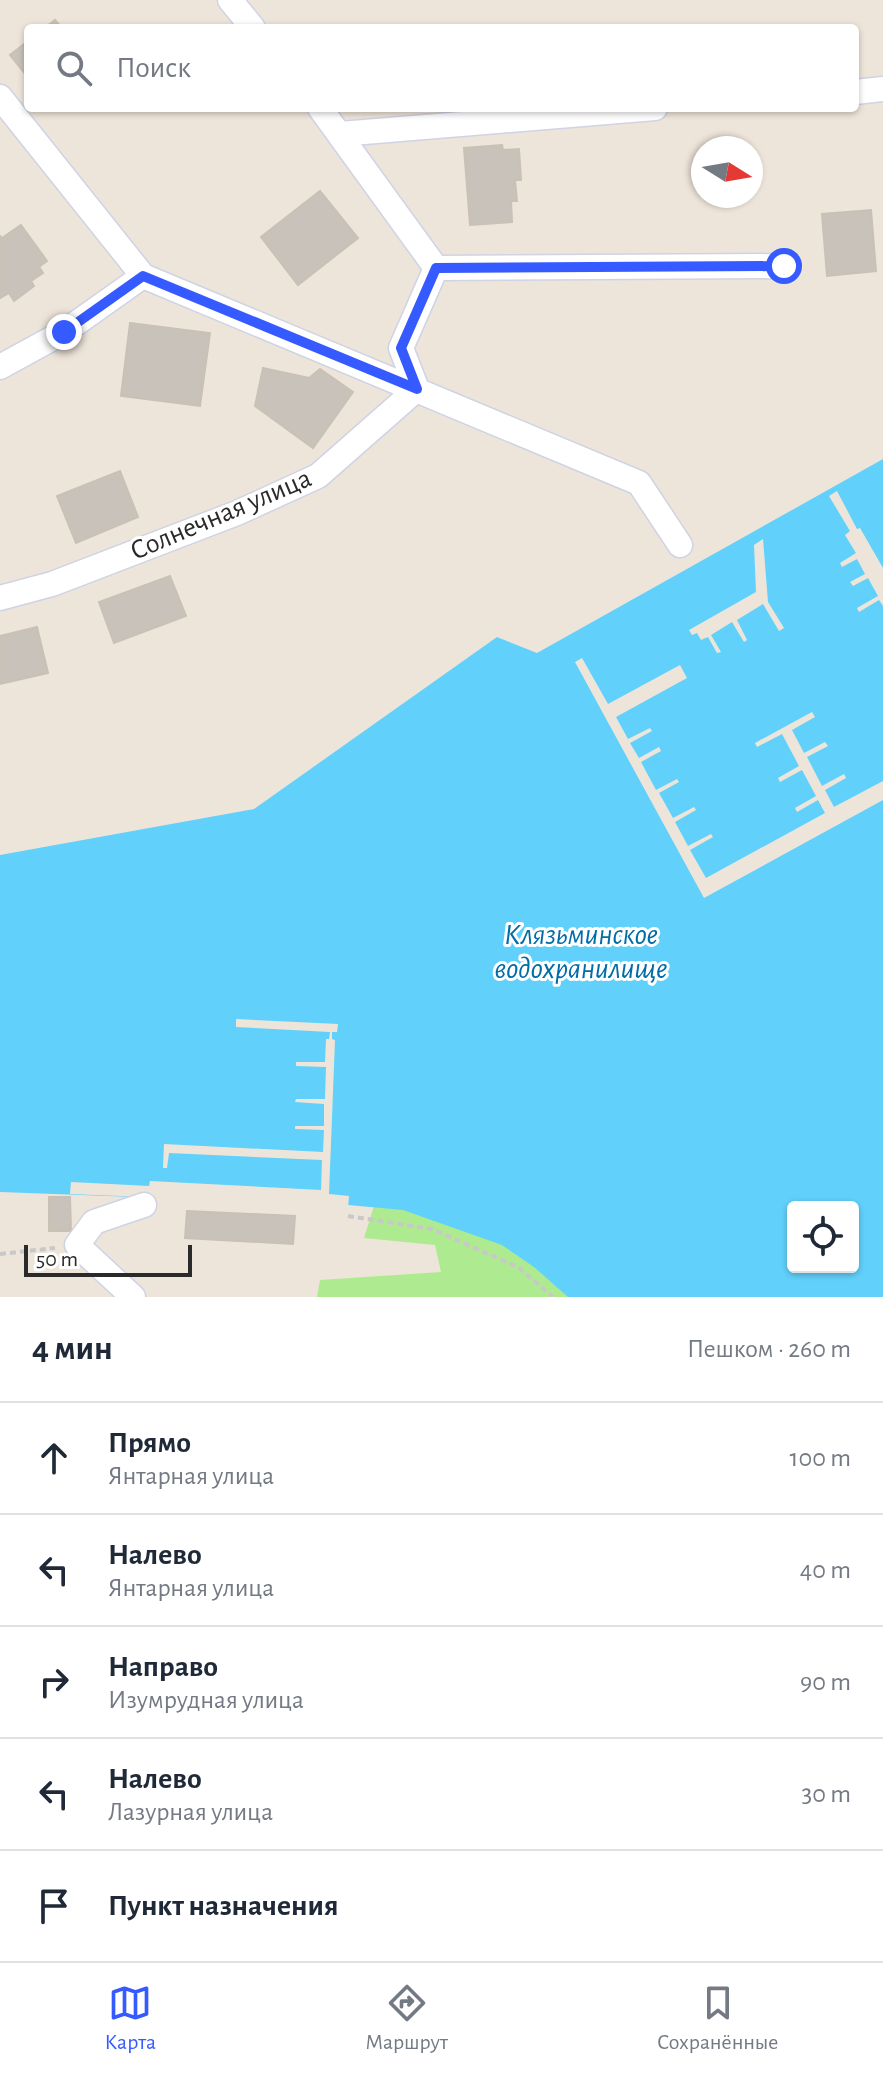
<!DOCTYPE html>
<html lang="ru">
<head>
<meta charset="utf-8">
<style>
	:root { --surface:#fff; --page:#f2f2f3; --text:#1f2937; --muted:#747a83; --line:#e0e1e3; --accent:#355aff }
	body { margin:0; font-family:"Alegreya Sans",sans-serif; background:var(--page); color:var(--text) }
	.controls { position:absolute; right:24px; bottom:24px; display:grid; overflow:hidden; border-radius:8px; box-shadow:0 2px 6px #0004 }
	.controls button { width:72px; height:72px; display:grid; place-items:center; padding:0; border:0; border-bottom:2px solid var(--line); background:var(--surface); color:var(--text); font:40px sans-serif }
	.compass { position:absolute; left:691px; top:136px; width:72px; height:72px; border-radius:50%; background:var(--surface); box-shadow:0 2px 6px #0004; rotate:101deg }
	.scale { position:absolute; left:24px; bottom:20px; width:168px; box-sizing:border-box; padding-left:8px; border:4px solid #2a2a2a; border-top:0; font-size:22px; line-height:28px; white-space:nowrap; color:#2a2a2a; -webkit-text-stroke:6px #fff; paint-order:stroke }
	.stop { position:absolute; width:24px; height:24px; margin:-18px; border:6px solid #355aff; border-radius:50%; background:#fff }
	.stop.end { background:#355aff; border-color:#fff; box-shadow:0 2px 8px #0008 }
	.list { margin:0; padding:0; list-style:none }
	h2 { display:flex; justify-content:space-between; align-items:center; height:104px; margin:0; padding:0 32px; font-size:34px }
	h2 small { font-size:26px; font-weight:400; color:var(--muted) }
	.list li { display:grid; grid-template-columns:52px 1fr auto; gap:24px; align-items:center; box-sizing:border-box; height:112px; padding:0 32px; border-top:2px solid var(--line) }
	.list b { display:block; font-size:30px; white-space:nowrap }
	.list p { margin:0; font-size:26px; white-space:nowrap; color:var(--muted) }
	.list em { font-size:26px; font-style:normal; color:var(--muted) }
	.icon { flex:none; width:44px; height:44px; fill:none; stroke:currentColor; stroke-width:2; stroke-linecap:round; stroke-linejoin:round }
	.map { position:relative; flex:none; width:883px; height:1297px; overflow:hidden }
	.search { position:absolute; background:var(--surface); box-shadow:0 2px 6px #0004; left:24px; right:24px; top:24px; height:88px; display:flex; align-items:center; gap:20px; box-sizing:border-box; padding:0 28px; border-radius:8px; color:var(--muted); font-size:30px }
	.sheet { height:664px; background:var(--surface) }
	nav { display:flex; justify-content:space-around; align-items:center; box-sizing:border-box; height:112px; border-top:2px solid var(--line); background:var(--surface); font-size:22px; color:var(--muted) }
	nav a { display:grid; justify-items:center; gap:4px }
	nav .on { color:var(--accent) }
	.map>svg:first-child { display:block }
	.green { fill:#aeea90 }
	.water { fill:#61d1fb; fill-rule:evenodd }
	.pier { fill:#eee5da }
	.building { fill:#c9c2ba; stroke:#c9c1b3; stroke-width:2 }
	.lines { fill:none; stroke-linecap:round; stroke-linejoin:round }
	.minor-casing { stroke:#cfd3e4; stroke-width:27 }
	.path { stroke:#c8c8c8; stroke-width:4; stroke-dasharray:6 4; stroke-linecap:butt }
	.minor { stroke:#fff; stroke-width:24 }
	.route { stroke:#355aff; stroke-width:10 }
	.labels { text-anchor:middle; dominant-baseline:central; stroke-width:6; stroke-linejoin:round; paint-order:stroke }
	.street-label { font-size:28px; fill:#2a2a2a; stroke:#fff }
	.water-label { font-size:30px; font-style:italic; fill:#006da7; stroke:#fff }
</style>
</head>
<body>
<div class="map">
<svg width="883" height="1297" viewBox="0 0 883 1297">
	<rect width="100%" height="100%" fill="#eee5da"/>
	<path class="green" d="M378 1193 490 1217 610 1297H317L320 1280 441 1272 435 1245 364 1238Z"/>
	<path class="water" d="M883 459V1297H568L534 1267 502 1245 403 1210 348 1205 0 1192V855L254 809 497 637 537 653ZM793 1207H853V1267H793Z"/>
	<path class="pier" d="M837 491 857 529 860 528 883 568V606L879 600 859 612 857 608 878 596 868 578 853 586 850 582 865 574 857 559 842 567 840 563 856 553 845 535 850 531 829 496Z
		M763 539 768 602 784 628 779 631 763 604 737 620 747 640 744 642 732 622 711 635 721 652 717 653 708 637 701 640 697 633 692 635 689 630 756 592 754 545Z
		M582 658 608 704 680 665 687 678 616 717 628 739 650 728 652 731 630 743 639 758 659 747 661 751 641 762 656 790 677 779 679 782 659 793 673 818 694 807 696 810 675 822 688 846 711 834 713 837 690 850 706 878 825 813 818 800 797 812 795 808 816 796 802 770 780 782 778 778 799 766 782 734 757 747 755 743 812 712 815 717 792 730 804 753 825 742 828 746 807 757 822 786 844 774 846 778 825 790 834 807 883 781V800L704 898 575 662Z
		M236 1019 338 1024 337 1032H332V1039L335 1040 329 1194 349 1196 348 1209 144 1201V1197L70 1194 71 1182 149 1186 150 1181 321 1190 322 1160 169 1153 167 1168H163L164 1144 323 1152 324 1130 295 1129V1126H324V1104L295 1102 296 1099H325L326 1067 296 1066V1062H325L326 1039H329L330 1032 236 1027Z"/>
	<path class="building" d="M55 20 62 28H45Z
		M28 41V74L26 75 10 55Z
		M502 145 503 150 519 149 521 180H515L517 201H511L512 222 470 225 464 148Z
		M320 191 358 238 298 285 261 237Z
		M871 210 876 271 827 276 822 214Z
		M21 225 47 261 39 267 43 273 31 281 34 286 14 301 9 293 0 298V236L2 238Z
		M130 323 210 333 200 406 121 396Z
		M263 368 309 378 320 369 353 392 313 448 255 406Z
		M120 471 138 517 76 543 57 496Z
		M170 576 186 616 114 643 99 602Z
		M37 627 48 673 0 684V636Z
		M49 1197H70L71 1231H49Z
		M187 1211 295 1216 293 1244 185 1238Z"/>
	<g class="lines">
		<g class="minor-casing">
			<path id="minor" d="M230 0 253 28
				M855 92 883 89
				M0 97 143 276 639 483 680 545
				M340 134 655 108
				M436 268 784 266
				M0 367 64 332 143 276
				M0 598 52 584 237 513 318 476 417 389 401 348 436 268 320 108
				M133 1297 77 1245 94 1222 144 1205"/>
		</g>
		<path class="path" d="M348 1216 432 1229 518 1267 553 1297
			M0 1254 55 1248"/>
		<use href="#minor" class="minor"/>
	</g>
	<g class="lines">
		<path class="route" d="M64 332 143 276 417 389 401 348 436 268 784 266"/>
	</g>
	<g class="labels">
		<g class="street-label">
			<text transform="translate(221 515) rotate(-23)">Солнечная улица</text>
		</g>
		<g class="water-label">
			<text x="581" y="935">Клязьминское<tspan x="581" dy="34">водохранилище</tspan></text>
		</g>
	</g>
</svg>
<div class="controls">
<button><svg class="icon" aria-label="locate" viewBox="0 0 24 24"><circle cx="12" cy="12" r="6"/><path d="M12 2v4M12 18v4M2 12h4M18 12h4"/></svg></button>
</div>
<svg class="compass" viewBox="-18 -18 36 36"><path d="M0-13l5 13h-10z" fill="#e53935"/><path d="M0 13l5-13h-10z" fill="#747a83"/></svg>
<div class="scale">50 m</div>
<div class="stop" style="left:784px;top:266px"></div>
<div class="stop end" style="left:64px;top:332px"></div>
<div class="search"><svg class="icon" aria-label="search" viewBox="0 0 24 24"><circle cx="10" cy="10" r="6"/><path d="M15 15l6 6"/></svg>Поиск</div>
</div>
<section class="sheet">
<h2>4 мин<small>Пешком · 260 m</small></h2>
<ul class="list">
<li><svg class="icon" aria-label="ahead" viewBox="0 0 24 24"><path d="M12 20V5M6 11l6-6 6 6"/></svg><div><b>Прямо</b><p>Янтарная улица</p></div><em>100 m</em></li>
<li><svg class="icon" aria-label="left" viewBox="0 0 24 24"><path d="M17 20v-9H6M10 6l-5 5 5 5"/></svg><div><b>Налево</b><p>Янтарная улица</p></div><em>40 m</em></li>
<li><svg class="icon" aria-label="right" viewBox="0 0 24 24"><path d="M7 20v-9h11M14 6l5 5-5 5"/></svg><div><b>Направо</b><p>Изумрудная улица</p></div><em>90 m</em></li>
<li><svg class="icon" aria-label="left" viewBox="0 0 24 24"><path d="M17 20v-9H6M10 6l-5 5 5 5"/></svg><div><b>Налево</b><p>Лазурная улица</p></div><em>30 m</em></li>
<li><svg class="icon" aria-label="arrive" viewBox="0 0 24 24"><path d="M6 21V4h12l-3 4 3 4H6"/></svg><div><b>Пункт назначения</b></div></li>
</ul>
</section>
<nav>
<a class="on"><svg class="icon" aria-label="map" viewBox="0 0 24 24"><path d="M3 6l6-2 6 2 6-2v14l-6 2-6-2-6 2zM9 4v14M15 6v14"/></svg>Карта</a>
<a><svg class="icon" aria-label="directions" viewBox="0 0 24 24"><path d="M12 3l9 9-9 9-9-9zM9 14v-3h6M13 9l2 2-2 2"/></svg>Маршрут</a>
<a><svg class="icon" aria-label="saved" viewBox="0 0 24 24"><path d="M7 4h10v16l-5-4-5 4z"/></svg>Сохранённые</a>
</nav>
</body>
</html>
